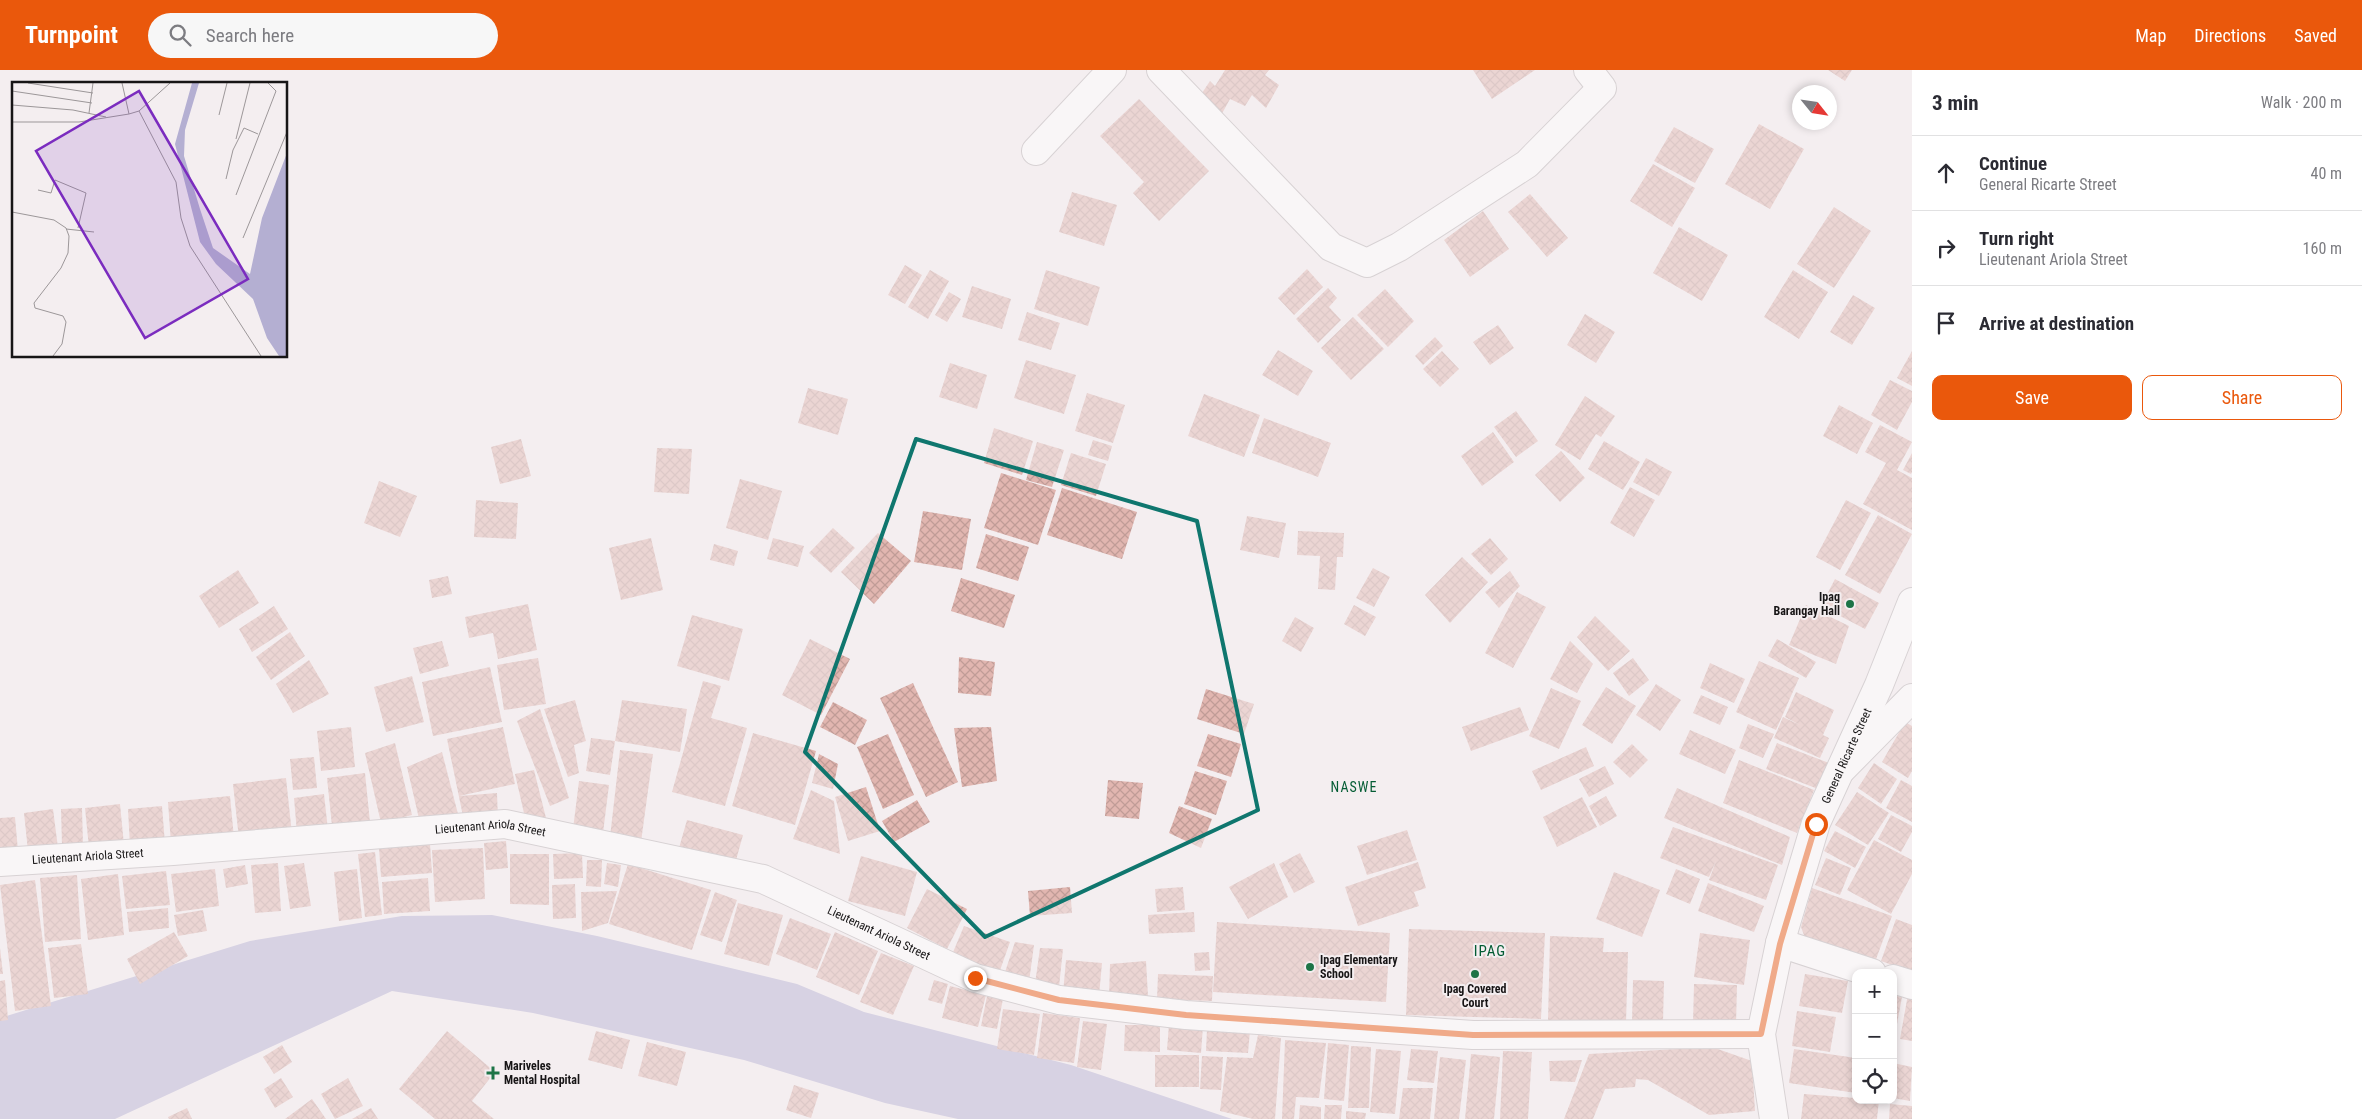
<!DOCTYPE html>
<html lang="en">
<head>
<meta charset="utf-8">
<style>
	:root { --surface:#fff; --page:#f7f7f7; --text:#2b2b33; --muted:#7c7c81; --line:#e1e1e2; --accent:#ea580c }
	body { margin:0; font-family:"Roboto Condensed",sans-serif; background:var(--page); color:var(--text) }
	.controls { position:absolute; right:15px; bottom:15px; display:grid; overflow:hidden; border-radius:10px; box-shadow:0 2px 8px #0003 }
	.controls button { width:45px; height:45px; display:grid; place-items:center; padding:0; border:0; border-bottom:1px solid var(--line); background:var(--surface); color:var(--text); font:25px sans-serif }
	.compass { position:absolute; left:1792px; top:15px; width:45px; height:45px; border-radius:50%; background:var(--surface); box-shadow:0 2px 8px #0003; rotate:120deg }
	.stop { position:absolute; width:15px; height:15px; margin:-11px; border:4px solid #ea580c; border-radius:50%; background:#fff }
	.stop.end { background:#ea580c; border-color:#fff; box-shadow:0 1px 5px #0008 }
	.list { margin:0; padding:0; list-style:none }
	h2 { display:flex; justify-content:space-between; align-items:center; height:65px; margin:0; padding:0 20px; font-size:21px }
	h2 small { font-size:16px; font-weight:400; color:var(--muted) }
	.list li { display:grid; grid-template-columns:32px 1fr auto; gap:15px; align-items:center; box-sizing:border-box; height:75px; padding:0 20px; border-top:1px solid var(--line) }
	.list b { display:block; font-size:19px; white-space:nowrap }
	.list p { margin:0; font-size:16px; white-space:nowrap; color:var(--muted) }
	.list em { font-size:16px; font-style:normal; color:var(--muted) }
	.actions { display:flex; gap:10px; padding:15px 20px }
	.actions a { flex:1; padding:11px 0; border:1px solid var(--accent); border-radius:10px; text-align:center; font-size:18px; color:var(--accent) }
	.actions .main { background:var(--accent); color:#fff }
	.icon { flex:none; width:28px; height:28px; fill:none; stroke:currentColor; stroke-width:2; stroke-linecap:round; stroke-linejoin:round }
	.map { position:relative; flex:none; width:1912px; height:1049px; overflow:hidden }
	header { display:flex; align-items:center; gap:30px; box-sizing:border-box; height:70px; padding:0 25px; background:var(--accent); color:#fff }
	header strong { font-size:24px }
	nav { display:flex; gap:28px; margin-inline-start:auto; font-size:18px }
	.search { width:350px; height:45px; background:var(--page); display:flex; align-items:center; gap:12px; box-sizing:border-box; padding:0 18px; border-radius:28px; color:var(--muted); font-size:19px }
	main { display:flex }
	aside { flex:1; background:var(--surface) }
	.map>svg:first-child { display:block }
	.water { fill:#b4afd2 }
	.building { fill:url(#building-cross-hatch) }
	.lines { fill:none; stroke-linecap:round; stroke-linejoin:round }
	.minor-casing { stroke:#b5afb1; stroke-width:30 }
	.secondary-casing { stroke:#b5afb1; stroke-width:30 }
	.minor { stroke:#fff; stroke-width:28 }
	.secondary { stroke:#fff; stroke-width:28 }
	.route { stroke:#ea580c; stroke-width:6 }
	.marked { fill:none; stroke:#0f766e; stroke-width:4; stroke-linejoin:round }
	.poi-dot { fill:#1d7447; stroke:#f4eef0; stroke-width:2 }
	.labels { text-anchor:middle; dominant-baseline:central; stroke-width:4; stroke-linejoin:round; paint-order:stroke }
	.poi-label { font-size:12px; font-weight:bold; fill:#171516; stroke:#f4eef0; text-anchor:start }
	.street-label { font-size:12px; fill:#171516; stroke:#f4eef0 }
	.neighbourhood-label { font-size:14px; letter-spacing:1px; fill:#045c34; stroke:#f4eef0 }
	.quarter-label { font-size:15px; letter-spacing:1px; fill:#045c34; stroke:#f4eef0 }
	.inset-road { fill:none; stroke:#9c9799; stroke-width:1 }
	.view { fill:#7b2cbf; fill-opacity:0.15; stroke:#7b2cbf; stroke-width:2.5 }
	.inset-edge { fill:none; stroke:#171516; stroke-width:2.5 }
</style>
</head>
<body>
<header>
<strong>Turnpoint</strong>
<div class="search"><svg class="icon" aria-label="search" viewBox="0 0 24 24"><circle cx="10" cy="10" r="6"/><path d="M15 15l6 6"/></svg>Search here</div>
<nav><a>Map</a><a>Directions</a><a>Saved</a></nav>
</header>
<main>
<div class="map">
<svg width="1912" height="1049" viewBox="0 0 1912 1049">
	<defs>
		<pattern id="building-cross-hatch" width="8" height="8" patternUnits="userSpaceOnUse" patternTransform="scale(1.25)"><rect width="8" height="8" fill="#e1b6b0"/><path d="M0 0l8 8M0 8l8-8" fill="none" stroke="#c09c97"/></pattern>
	</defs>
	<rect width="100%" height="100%" fill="#f4eef0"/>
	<path class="water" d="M492 845 597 866 797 914 864 942 1071 995 1232 1049H958L885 1033 744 990 533 943 392 921 115 1049H0V948L250 871 402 846Z"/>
	<path class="building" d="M1225 0H1269L1265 5 1279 15 1266 38 1252 25 1245 36 1230 29 1219 49 1200 26 1210 11 1215 16Z
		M1473 0H1535L1492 29Z
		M1828 0H1852L1845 11Z
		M1139 29 1209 101 1159 151 1133 123 1144 112 1100 66Z
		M1759 54 1804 79 1770 139 1725 114Z
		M1674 57 1714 79 1695 113 1654 91Z
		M1653 94 1695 118 1672 157 1630 131Z
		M1072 122 1117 135 1104 176 1059 162Z
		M1530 124 1568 168 1547 187 1508 142Z
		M1834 137 1871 161 1834 218 1797 194Z
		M1483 141 1509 179 1470 207 1444 170Z
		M1679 157 1728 185 1702 231 1653 203Z
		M905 195 922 205 905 234 888 225Z
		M1307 199 1323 217 1294 245 1278 228Z
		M930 200 949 211 928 249 908 237Z
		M1046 200 1100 217 1088 256 1034 239Z
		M1793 200 1828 222 1799 269 1764 247Z
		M972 216 1011 229 1002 259 962 247Z
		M1328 218 1337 228 1329 237 1341 250 1318 273 1296 249Z
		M1385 219 1414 251 1388 277 1357 245Z
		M949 222 961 229 947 252 935 245Z
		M1853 225 1875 238 1852 275 1830 262Z
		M1027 242 1060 253 1051 280 1018 270Z
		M1585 244 1615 262 1596 293 1567 275Z
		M1353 247 1384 279 1351 310 1321 278Z
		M1498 255 1514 278 1490 295 1473 272Z
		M1435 267 1443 276 1423 295 1415 286Z
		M1278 280 1313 301 1298 326 1262 305Z
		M1442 281 1459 299 1440 317 1423 299Z
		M1912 281V316L1897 308Z
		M1026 290 1076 305 1064 344 1014 328Z
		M950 293 987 305 977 339 939 327Z
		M1890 310 1912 321V332L1897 360 1871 345Z
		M808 318 848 329 838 365 798 353Z
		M1087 323 1125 335 1113 373 1075 361Z
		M1204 324 1260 345 1244 387 1188 366Z
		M1585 326 1615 346 1601 367 1596 364 1580 390 1555 375Z
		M1839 335 1873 353 1857 384 1823 366Z
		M1516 341 1538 371 1516 387 1494 357Z
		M1264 348 1331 373 1318 407 1252 383Z
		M1880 355 1912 372 1897 400 1912 408V460L1863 434 1886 393 1865 382Z
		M994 358 1033 371 1022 405 984 393Z
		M1493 362 1514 392 1482 416 1461 386Z
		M521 369 531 406 500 414 491 377Z
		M1093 370 1112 376 1108 391 1088 385Z
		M1604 371 1640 392 1623 420 1588 399Z
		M1037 372 1064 380 1052 417 1026 410Z
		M657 378 692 379 689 424 654 422Z
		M1561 381 1585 408 1560 432 1535 405Z
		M1071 383 1106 394 1096 426 1061 415Z
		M1912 383V402L1911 404 1903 400Z
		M1646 388 1672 402 1659 426 1633 412Z
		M1001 403 1056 420 1038 475 984 458Z
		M740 409 782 421 768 470 726 458Z
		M379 411 417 426 400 467 364 453Z
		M1630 417 1655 430 1634 467 1610 453Z
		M1062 418 1137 442 1122 489 1047 465Z
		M476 430 518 433 516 469 474 467Z
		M1846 430 1871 443 1840 500 1816 487Z
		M923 441 971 449 962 500 914 492Z
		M1878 445 1912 464 1880 524 1845 505Z
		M1247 446 1286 453 1279 488 1240 480Z
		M833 458 855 478 831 503 809 483Z
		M1298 461 1344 463 1343 487H1337L1335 520 1318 519 1320 486 1297 485Z
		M878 463 911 491 874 534 841 502Z
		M986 464 1029 477 1018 511 976 498Z
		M651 468 663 520 621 530 609 478Z
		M773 468 804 476 798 497 767 489Z
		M1490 468 1508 489 1491 505 1471 484Z
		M714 474 738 481 734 496 710 490Z
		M1462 487 1488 512 1450 553 1425 525Z
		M1373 498 1390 507 1374 537 1356 528Z
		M238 500 259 533 219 558 199 526Z
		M1510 501 1520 516 1499 538 1485 522Z
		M448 506 452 524 432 528 429 510Z
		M961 508 1015 525 1004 558 951 541Z
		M1835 509 1879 533 1865 559 1821 536Z
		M1517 522 1546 537 1513 598 1485 583Z
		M528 534 537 580 498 589 493 563 469 568 465 547Z
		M1354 535 1376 547 1365 566 1344 554Z
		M1806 535 1849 556 1836 594 1789 575Z
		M274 536 288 559 252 582 239 559Z
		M692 545 743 559 729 611 677 596Z
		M1595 546 1630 581 1608 601 1577 567Z
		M1295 547 1314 558 1301 582 1282 571Z
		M290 562 305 586 271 610 256 587Z
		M810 569 850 589 821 645 782 625Z
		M1777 569 1816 592 1806 608 1768 586Z
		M442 571 449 596 420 604 413 578Z
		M1570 571 1593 594 1577 623 1550 609Z
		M959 587 995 592 991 626 958 623Z
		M538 588 546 634 504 640 497 595Z
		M1633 588 1649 610 1629 626 1613 603Z
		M309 590 329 624 293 643 276 614Z
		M1759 591 1799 608 1776 660 1736 642Z
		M1710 593 1745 609 1734 633 1700 618Z
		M490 597 502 652 433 666 422 612Z
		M412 606 424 652 386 662 374 617Z
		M703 611 721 616 711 648 747 658 725 736 672 722Z
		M913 613 958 712 926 727 880 628Z
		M1656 614 1681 630 1660 661 1636 645Z
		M1606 617 1636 636 1612 674 1582 655Z
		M1551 618 1581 631 1559 679 1529 666Z
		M1206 619 1254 634 1244 664 1197 649Z
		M1796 622 1834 640 1823 665 1829 668 1820 688 1774 668 1783 647 1800 655 1785 647Z
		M1701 625 1728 637 1720 655 1693 643Z
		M575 630 586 671 574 675 579 703 568 707 544 639Z
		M622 630 687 639 680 682 615 671Z
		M833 632 867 650 855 675 820 657Z
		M1520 637 1529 660 1471 681 1462 657Z
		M540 639 569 728 550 736 517 651Z
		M1905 652 1912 656V701L1908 708 1882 692Z
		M1748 654 1774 664 1763 688 1739 678Z
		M351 657 355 697 321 701 317 661Z
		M503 657 515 714 459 726 497 723 498 750 464 751 447 669Z
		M991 657 997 711 962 717 954 658Z
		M1690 660 1736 680 1725 704 1679 684Z
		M753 663 816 681 795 755 732 736Z
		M888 664 914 725 883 739 857 677Z
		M1208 664 1241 674 1231 707 1197 696Z
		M591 668 615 671 610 705 586 701Z
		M395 673 412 745 381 753 365 683Z
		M1777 673 1829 693 1818 719 1766 699Z
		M1632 674 1648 690 1630 708 1613 692Z
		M1586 677 1594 696 1541 720 1532 701Z
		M620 680 653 684 641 772 610 767Z
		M442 682 458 744 420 753 407 697Z
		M819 684 838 694 833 719 812 713Z
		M314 687 317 718 293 720 290 689Z
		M1739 690 1814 720 1797 763 1723 733Z
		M1874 693 1897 709 1881 734 1858 718Z
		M1605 696 1614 714 1589 727 1579 709Z
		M534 700 546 748 526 752 515 704Z
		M1195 701 1227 711 1216 745 1184 734Z
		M365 703 370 752 332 756 327 708Z
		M286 708 292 764 239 769 233 714Z
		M1108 710 1143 713 1139 749 1105 746Z
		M1901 710 1912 716V752L1886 738Z
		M579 711 609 715 603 763 573 759Z
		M866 717 880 761 848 771 835 727Z
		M1677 718 1790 767 1782 795 1664 748Z
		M811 720 834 731 840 784 793 769Z
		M1857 722 1889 743 1868 775 1835 755Z
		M324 724 328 760 297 763 294 728Z
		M230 726 234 768 171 774 168 732Z
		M1606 726 1617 746 1600 756 1589 736Z
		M1582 727 1597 757 1557 777 1543 747Z
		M917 730 930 752 894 772 882 751Z
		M120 734 124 775 89 778 85 738Z
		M162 736 165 774 130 777 128 739Z
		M1179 736 1212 749 1201 778 1169 763Z
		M82 738 83 775 62 776 61 739Z
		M53 739 58 778 28 781 24 743Z
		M1891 745 1912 756V762L1901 782 1878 769Z
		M15 747 18 781 0 783V748Z
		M687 750 743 765 733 801 677 785Z
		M1673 757 1778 795 1766 830 1709 810 1716 791 1709 807 1660 788Z
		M1407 760 1417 790 1367 805 1357 776Z
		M1835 761 1866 777 1855 798 1824 781Z
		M1874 770 1912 790V804L1891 844 1847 820Z
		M506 771 508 798 486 800 484 773Z
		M430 774 432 803 381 807 379 778Z
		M483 778 485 829 435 832 432 780Z
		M375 782 382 845 365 847 358 784Z
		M582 783 583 808 554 809 553 784Z
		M1300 783 1315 812 1294 823 1279 794Z
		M510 784H549V835L510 834Z
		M861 786 917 802 905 846 848 831Z
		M1826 788 1851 798 1840 825 1815 815Z
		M587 790H602L601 817 586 816Z
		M1418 792 1426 818 1414 822 1419 836 1358 856 1345 817Z
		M278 793 281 841 255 843 251 795Z
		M304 793 311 836 290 839 284 796Z
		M607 793 621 795 618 817 604 814Z
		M1274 793 1288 827 1248 849 1229 817Z
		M628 794 711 820 692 880 609 854Z
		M245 795 248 814 226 818 223 799Z
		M215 799 219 836 176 842 171 804Z
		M357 799 362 848 339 851 334 802Z
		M1676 799 1700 809 1690 834 1666 824Z
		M166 801 170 835 126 839 122 806Z
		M1614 802 1660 820 1642 867 1596 849Z
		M118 804 124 865 88 870 81 809Z
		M77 805 81 869 45 872 40 808Z
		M428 808 430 841 384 844 382 812Z
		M35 810 51 936 15 941 0 815Z
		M1708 813 1764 836 1754 862 1698 841Z
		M575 814 576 848 553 849 552 815Z
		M1070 817 1072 843 1030 846 1028 821Z
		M1183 817 1185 840 1157 842 1155 819Z
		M1812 818 1892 846 1875 892 1808 876 1801 857Z
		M927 819 967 839 947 879 907 858Z
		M617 821 608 853 582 861 581 822Z
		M715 822 737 830 722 872 700 865Z
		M738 833 783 845 769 896 724 884Z
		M168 838 169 858 129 862 127 842Z
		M203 840 207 861 178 866 174 845Z
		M1194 842 1195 862 1149 864 1148 845Z
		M790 848 831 864 817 900 776 884Z
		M1896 849 1912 855V902L1881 891Z
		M1217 852 1390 863 1386 932 1213 922Z
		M964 856 1010 872 998 906 951 887Z
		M1409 859 1545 863 1541 949 1406 945Z
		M174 862 188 886 140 914 127 889Z
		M835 862 878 881 859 925 816 907Z
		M1700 863 1750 870 1744 915 1694 907Z
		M1550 866 1604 868 1603 882H1628L1626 953 1548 951Z
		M1015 872 1034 875 1029 912 1003 908Z
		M81 874 88 924 54 928 48 878Z
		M0 878 3 904H0Z
		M1040 878 1063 879 1059 917 1035 914Z
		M1209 882 1210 900 1195 901 1194 883Z
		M881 883 914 896 893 945 860 932Z
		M1066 890 1102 893 1099 926 1063 923Z
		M1146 891 1148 926 1109 927 1110 894Z
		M1158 904 1213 906 1212 931 1157 929Z
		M1805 904 1848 911 1842 943 1799 936Z
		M5 910 8 950 0 951V911Z
		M934 910 948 914 942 934 928 930Z
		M1633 910 1664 911 1663 953H1632Z
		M1694 914 1737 915 1736 955 1693 954Z
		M950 916 986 925 978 957 942 948Z
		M1908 924H1912V971L1900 969Z
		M1893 925 1902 927 1895 965 1893 964Z
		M987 926 1003 929 997 959 981 956Z
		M1003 939 1040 944 1034 985 997 979Z
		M1797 941 1836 947 1830 982 1792 976Z
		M1043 943 1080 948 1074 993 1037 988Z
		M1083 951 1107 954 1101 1000 1077 997Z
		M1169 954 1203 956 1201 983 1167 980Z
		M1125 955H1160V982L1124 981Z
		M1207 959 1250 961 1248 983 1206 981Z
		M447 961 495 1002 472 1031 494 1049H435L399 1019Z
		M596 961 630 970 622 999 588 990Z
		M1258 965 1281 968 1275 1049H1253L1220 1041 1227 987 1253 988Z
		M1285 970 1326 973 1319 1028 1296 1027 1294 1049H1282Z
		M647 972 686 982 677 1016 638 1006Z
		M1328 973 1349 975 1344 1031 1324 1029Z
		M282 975 292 992 274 1004 263 987Z
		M1351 976 1371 977 1369 1038H1348Z
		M1712 977 1752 991 1755 1041 1709 1045 1648 1010 1636 1009 1635 1017 1605 1019 1593 1049H1564L1589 984Z
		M1376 979 1401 981 1395 1044 1370 1042Z
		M1411 979 1438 981 1434 1013 1407 1010Z
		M1794 979 1856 988V1023L1789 1013Z
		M1503 981 1532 982 1528 1049H1500Z
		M1471 984 1500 987 1494 1049H1465Z
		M1155 985H1199V1017H1155Z
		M1202 986 1223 987 1221 1020 1200 1019Z
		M1440 987 1466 990 1459 1049H1434Z
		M1582 990 1575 1012 1550 1011 1549 991Z
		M1893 993 1912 997 1910 1031 1893 1028Z
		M281 1008 293 1027 275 1038 264 1019Z
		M348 1008 363 1036 335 1049 321 1024Z
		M794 1015 819 1023 811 1048 786 1040Z
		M1403 1018H1433L1430 1049H1399Z
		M1804 1024 1856 1028V1030H1879L1877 1049H1801Z
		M312 1029 326 1049H285Z
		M1890 1034 1912 1036V1049H1889Z
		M1300 1035 1321 1037V1049H1299Z
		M1325 1035H1342L1341 1049H1324Z
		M187 1038 192 1049H169L168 1047Z
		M371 1038 378 1049H352Z
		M1346 1041 1366 1043 1365 1049H1346Z"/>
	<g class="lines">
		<g class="minor-casing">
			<g id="minor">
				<path d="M1161 0 1331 177 1367 193 1399 177 1527 94 1602 18 1588 0"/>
				<path d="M1036 81 1112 0"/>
				<path d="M1842 699 1912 628"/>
				<path id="s1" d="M0 792 173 781 505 754 763 809 975 908 1059 930 1186 945 1473 965 1761 964"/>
				<path d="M1780 873 1872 903"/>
				<path d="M1893 909 1912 915"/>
			</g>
		</g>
		<g class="secondary-casing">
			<g id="secondary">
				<path id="s2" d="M1774 1049 1761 964 1780 873 1816 753 1879 615 1912 532"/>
			</g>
		</g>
		<use href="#minor" class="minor"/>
		<use href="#secondary" class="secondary"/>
	</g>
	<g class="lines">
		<path class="route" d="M975 908 1059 930 1186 945 1473 965 1761 964 1780 874 1816 754"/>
	</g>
	<path d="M0 0H1912V1049H0ZM916 369 1197 451 1258 740 985 867 805 682Z" fill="#f4eef0" fill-opacity=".55" fill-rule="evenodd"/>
	<path class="marked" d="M916 369 1197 451 1258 740 985 867 805 682Z"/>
	<g class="poi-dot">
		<circle cx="1850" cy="534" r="5"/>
		<circle cx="1310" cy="897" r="5"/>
		<circle cx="1475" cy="904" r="5"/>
		<path d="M490.5 995.5h5v5h5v5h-5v5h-5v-5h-5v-5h5z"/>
	</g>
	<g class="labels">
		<g class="poi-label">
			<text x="1840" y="527" text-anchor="end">Ipag<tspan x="1840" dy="14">Barangay Hall</tspan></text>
			<text x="1320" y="890">Ipag Elementary<tspan x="1320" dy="14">School</tspan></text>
			<text x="1475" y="919" text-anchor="middle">Ipag Covered<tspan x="1475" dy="14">Court</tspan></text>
			<text x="504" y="996">Mariveles<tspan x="504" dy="14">Mental Hospital</tspan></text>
		</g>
		<g class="street-label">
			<text stroke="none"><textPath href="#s2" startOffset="378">General Ricarte Street</textPath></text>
			<text stroke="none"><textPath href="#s1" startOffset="492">Lieutenant Ariola Street</textPath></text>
			<text stroke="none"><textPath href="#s1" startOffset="88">Lieutenant Ariola Street</textPath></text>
			<text stroke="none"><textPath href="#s1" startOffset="898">Lieutenant Ariola Street</textPath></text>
		</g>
		<g class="neighbourhood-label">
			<text x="1354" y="717">NASWE</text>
		</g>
		<g class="quarter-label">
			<text x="1490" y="881">IPAG</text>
		</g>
	</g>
	<g transform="translate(12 12)">
		<rect width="275" height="275" fill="#f4eef0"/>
		<path d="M180 1H187L173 48 172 74 188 127 201 166 238 192 250 136 275 71V274H267L255 256 241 217 204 182 188 160 163 62Z" fill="#b4afd2"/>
		<path class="inset-road" d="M16 1 81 11M110 1 117 32M0 9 80 21M0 23 61 28 94 35M127 29 164 100 169 136 178 164 249 274M77 31 81 1M207 33 215 1M0 40H67L117 32 127 29 158 1M224 57 238 1M214 97 221 68 232 46 246 52M26 108 39 111 43 98 74 111 66 146M224 113 264 9 256 1M0 130 42 138 54 146 57 154 56 171 49 186 22 221 23 226 51 234 54 240 50 262 41 274M54 147 82 150M231 156 275 50"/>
		<path class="view" d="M127 9 236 197 133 256 24 69Z"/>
		<rect width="275" height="275" class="inset-edge"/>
	</g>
</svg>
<div class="controls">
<button>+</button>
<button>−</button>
<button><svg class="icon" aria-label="locate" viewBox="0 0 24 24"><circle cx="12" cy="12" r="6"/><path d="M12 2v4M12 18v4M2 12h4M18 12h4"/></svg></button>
</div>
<svg class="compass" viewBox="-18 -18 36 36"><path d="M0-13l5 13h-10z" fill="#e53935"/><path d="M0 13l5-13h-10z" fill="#7c7c81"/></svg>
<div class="stop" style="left:1816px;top:754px"></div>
<div class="stop end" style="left:975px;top:908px"></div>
</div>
<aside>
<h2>3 min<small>Walk · 200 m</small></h2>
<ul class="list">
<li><svg class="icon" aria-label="ahead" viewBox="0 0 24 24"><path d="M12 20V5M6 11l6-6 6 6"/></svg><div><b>Continue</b><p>General Ricarte Street</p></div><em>40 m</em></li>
<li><svg class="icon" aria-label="right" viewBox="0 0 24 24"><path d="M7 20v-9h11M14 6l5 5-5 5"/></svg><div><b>Turn right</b><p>Lieutenant Ariola Street</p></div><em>160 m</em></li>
<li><svg class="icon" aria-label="arrive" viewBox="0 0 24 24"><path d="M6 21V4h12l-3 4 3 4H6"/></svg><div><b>Arrive at destination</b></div></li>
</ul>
<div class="actions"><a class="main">Save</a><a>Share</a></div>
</aside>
</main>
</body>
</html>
